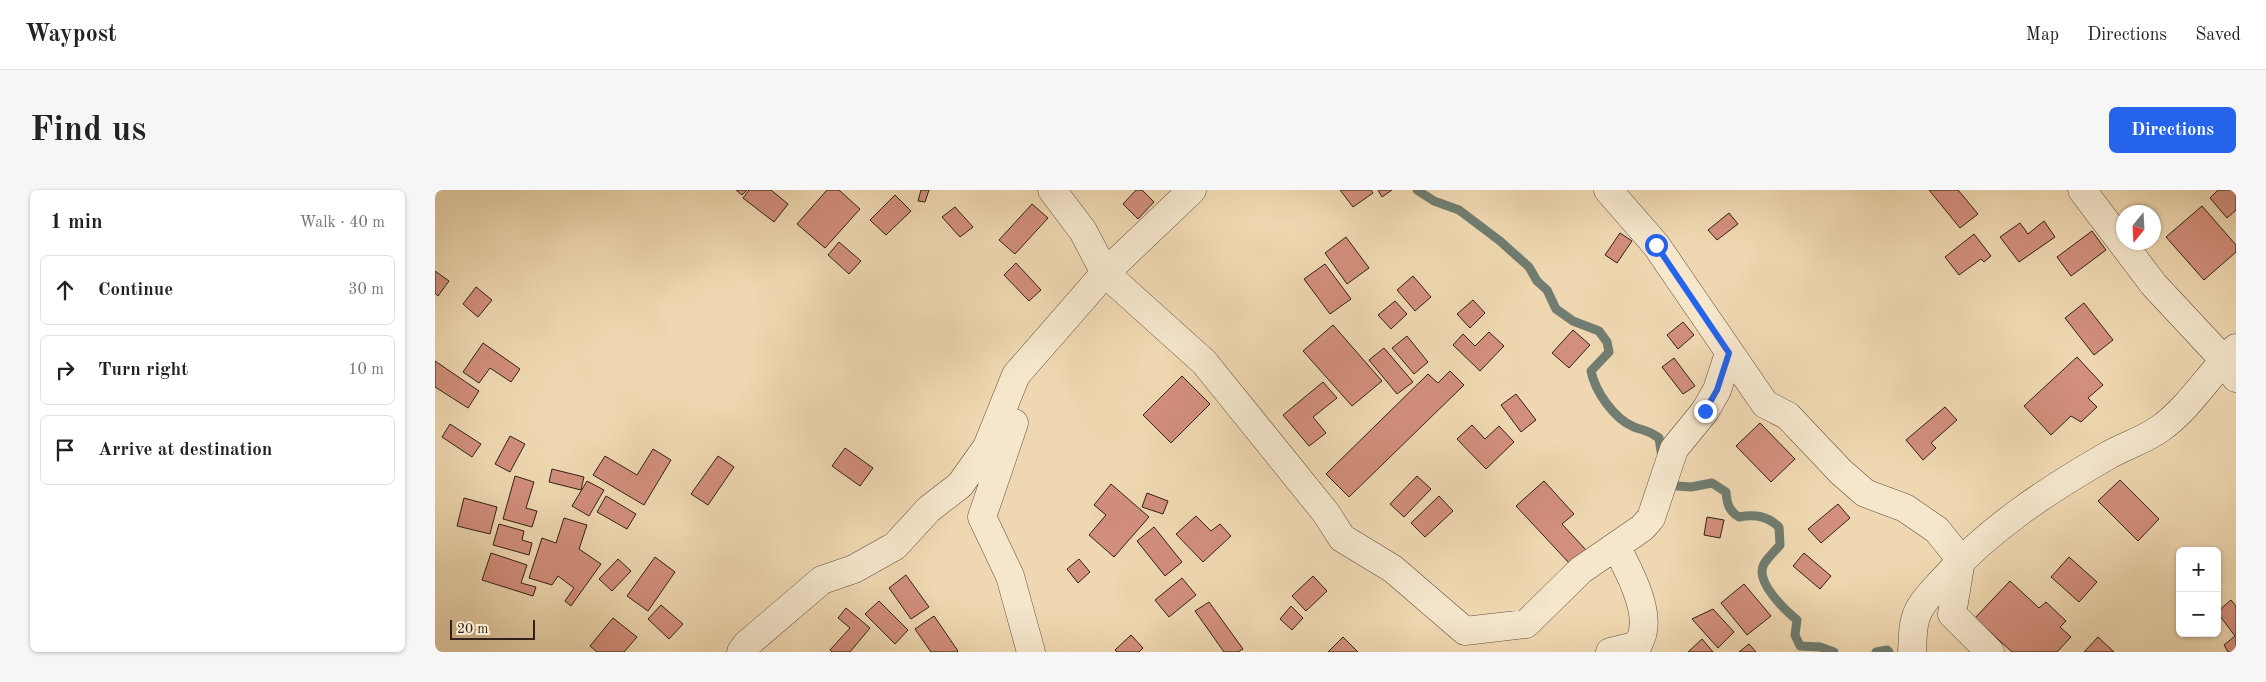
<!DOCTYPE html>
<html lang="en">
<head>
<meta charset="utf-8">
<style>
	:root { --surface:#fff; --page:#f6f6f6; --text:#222; --muted:#767676; --line:#e0e0e0; --accent:#2563eb }
	body { margin:0; font-family:"Old Standard TT",serif; background:var(--page); color:var(--text) }
	.controls { position:absolute; right:15px; bottom:15px; display:grid; overflow:hidden; border-radius:8px; box-shadow:0 1px 4px #0004 }
	.controls button { width:45px; height:45px; display:grid; place-items:center; padding:0; border:0; border-bottom:1px solid var(--line); background:var(--surface); color:var(--text); font:25px sans-serif }
	.compass { position:absolute; left:1681px; top:15px; width:45px; height:45px; border-radius:50%; background:var(--surface); box-shadow:0 1px 4px #0004; rotate:198deg }
	.scale { position:absolute; left:15px; bottom:12px; width:85px; box-sizing:border-box; padding-left:5px; border:2px solid #31211a; border-top:0; font-size:14px; line-height:18px; white-space:nowrap; color:#31211a; -webkit-text-stroke:4px #f5e6cc; paint-order:stroke }
	.stop { position:absolute; width:15px; height:15px; margin:-11px; border:4px solid #2563eb; border-radius:50%; background:#fff }
	.stop.end { background:#2563eb; border-color:#fff; box-shadow:0 1px 5px #0008 }
	.list { margin:0; padding:0; list-style:none }
	h2 { display:flex; justify-content:space-between; align-items:center; height:65px; margin:0; padding:0 20px; font-size:21px }
	h2 small { font-size:16px; font-weight:400; color:var(--muted) }
	.list li { display:grid; grid-template-columns:32px 1fr auto; gap:15px; align-items:center; box-sizing:border-box; height:70px; margin:0 10px 10px; padding:0 10px; border:1px solid var(--line); border-radius:8px }
	.list b { display:block; font-size:19px; white-space:nowrap }
	.list em { font-size:16px; font-style:normal; color:var(--muted) }
	.icon { flex:none; width:28px; height:28px; fill:none; stroke:currentColor; stroke-width:2; stroke-linecap:round; stroke-linejoin:round }
	.map { position:relative; flex:none; width:1801px; height:462px; overflow:hidden; border-radius:8px }
	header { display:flex; align-items:center; gap:30px; box-sizing:border-box; height:70px; padding:0 25px; background:var(--surface); border-bottom:1px solid var(--line) }
	header strong { font-size:24px }
	nav { display:flex; gap:28px; margin-inline-start:auto; font-size:18px }
	.intro { display:flex; align-items:center; justify-content:space-between; box-sizing:border-box; height:120px; padding:0 30px }
	h1 { margin:0; font-size:35px }
	.button { padding:12px 22px; border-radius:8px; background:var(--accent); color:#fff; font-size:18px; font-weight:700 }
	main { display:flex; gap:30px; padding:0 30px }
	aside { flex:1; background:var(--surface); border-radius:8px; box-shadow:0 1px 4px #0004 }
	.map>svg:first-child { display:block }
	.lines { fill:none; stroke-linecap:round; stroke-linejoin:round }
	.stream { stroke:#707d70; stroke-width:9 }
	.building { fill:#d28f7c; stroke:#31211a }
	.street-casing { stroke:#604f40; stroke-width:29 }
	.street { stroke:#f5e6cc; stroke-width:28 }
	.route { stroke:#2563eb; stroke-width:6 }
</style>
</head>
<body>
<header>
<strong>Waypost</strong>
<nav><a>Map</a><a>Directions</a><a>Saved</a></nav>
</header>
<div class="intro"><h1>Find us</h1><a class="button">Directions</a></div>
<main>
<aside>
<h2>1 min<small>Walk · 40 m</small></h2>
<ul class="list">
<li><svg class="icon" aria-label="ahead" viewBox="0 0 24 24"><path d="M12 20V5M6 11l6-6 6 6"/></svg><div><b>Continue</b></div><em>30 m</em></li>
<li><svg class="icon" aria-label="right" viewBox="0 0 24 24"><path d="M7 20v-9h11M14 6l5 5-5 5"/></svg><div><b>Turn right</b></div><em>10 m</em></li>
<li><svg class="icon" aria-label="arrive" viewBox="0 0 24 24"><path d="M6 21V4h12l-3 4 3 4H6"/></svg><div><b>Arrive at destination</b></div></li>
</ul>
</aside>
<div class="map">
<svg width="1801" height="462" viewBox="0 0 1801 462">
	<rect width="100%" height="100%" fill="#efd8b1"/>
	<filter id="stains"><feTurbulence type="fractalNoise" baseFrequency=".004" numOctaves="4"/><feColorMatrix values="0 0 0 0 .2 0 0 0 0 .09 0 0 0 0 .02 0 0 0 .5 -.17"/></filter>
	<radialGradient id="worn" r=".72"><stop offset=".6" stop-color="#630" stop-opacity="0"/><stop offset="1" stop-color="#630" stop-opacity=".3"/></radialGradient>
	<g class="lines">
		<path class="stream" d="M982 0 999 11 1024 20 1065 51 1094 77 1102 91 1112 100 1121 119 1138 131 1164 141 1172 152 1174 162 1156 181C1160 201 1179 229 1199 237 1210 241 1213 240 1224 248L1227 267
			M1229 295 1256 297 1277 293 1291 302C1292 314 1294 321 1304 327 1321 324 1332 326 1344 337L1345 355C1340 361 1333 367 1329 374 1319 391 1350 420 1362 430L1360 445 1365 456 1385 457 1399 462
			M1441 462 1452 460 1454 462"/>
	</g>
	<path class="building" d="M301 0H312L307 5Z
		M314 0H336L353 14 339 32 308 8Z
		M392 0H404L425 19 390 58 362 34Z
		M486 0H494L490 12 483 11Z
		M701 0H707L719 12 703 29 688 14Z
		M905 0H936L938 3 918 17Z
		M943 0H957L947 7Z
		M1494 0H1523L1543 24 1525 38Z
		M1783 0H1799L1801 2V20L1792 28 1775 8Z
		M460 5 476 21 451 45 435 30Z
		M597 14 613 28 580 64 564 50Z
		M1767 16 1801 55V62L1769 90 1731 47Z
		M520 17 538 37 525 47 507 27Z
		M1294 23 1303 34 1282 50 1273 40Z
		M1609 31 1620 47 1584 72 1565 47 1585 33 1593 44Z
		M1657 41 1671 60 1636 86 1622 67Z
		M1185 43 1197 51 1182 73 1170 65Z
		M1539 44 1556 66 1549 72 1546 69 1524 85 1510 67Z
		M911 47 934 78 912 94 890 63Z
		M404 52 426 71 414 84 393 65Z
		M581 73 606 100 594 111 569 85Z
		M890 74 916 109 895 124 869 89Z
		M0 81 14 91 3 106 0 103Z
		M978 86 996 107 980 121 962 100Z
		M41 97 57 110 43 127 28 114Z
		M1038 110 1050 123 1035 138 1022 124Z
		M960 111 972 124 956 139 943 125Z
		M1649 113 1678 150 1659 165 1630 128Z
		M1248 132 1259 145 1243 159 1232 145Z
		M898 135 947 191 917 216 868 161Z
		M1138 140 1155 155 1134 178 1117 163Z
		M1054 142 1069 156 1045 181 1018 155 1028 144 1040 156Z
		M972 146 993 172 979 184 957 158Z
		M48 153 85 179 76 192 55 178 44 193 28 182Z
		M949 158 978 192 962 204 934 170Z
		M1642 167 1668 195 1653 208 1662 217 1646 232 1636 226 1616 245 1589 216Z
		M1239 168 1260 196 1248 204 1227 177Z
		M0 171 44 201 33 218 0 197Z
		M1015 181 1029 195 914 307 891 284 993 184 1003 193Z
		M747 186 775 214 736 253 708 225Z
		M888 192 902 208 878 227 891 243 874 256 848 225Z
		M1081 204 1101 230 1086 242 1066 215Z
		M1510 217 1522 230 1496 253 1501 258 1488 270 1471 250Z
		M1325 233 1360 269 1336 292 1301 256Z
		M15 234 46 254 37 267 7 247Z
		M1037 235 1050 249 1064 236 1079 252 1051 279 1022 249Z
		M75 246 90 254 75 282 60 274Z
		M410 258 438 278 425 296 397 276Z
		M218 259 236 270 209 315 158 285 170 266 202 285Z
		M283 266 299 277 273 315 256 304Z
		M117 279 149 287 146 300 114 292Z
		M80 286 99 292 91 318 102 321 97 337 68 329Z
		M982 286 996 299 969 327 955 314Z
		M1685 290 1724 329 1703 351 1663 311Z
		M152 291 169 300 154 326 137 316Z
		M1109 291 1139 324 1127 334 1151 360 1135 374 1081 316Z
		M676 294 714 327 679 367 654 345 671 325 659 315Z
		M712 303 733 311 728 324 707 317Z
		M171 306 201 324 192 339 162 322Z
		M1004 306 1018 321 990 347 976 333Z
		M29 308 62 317 55 344 22 336Z
		M1403 314 1415 328 1386 353 1373 339Z
		M761 326 776 341 785 334 796 346 768 372 741 344Z
		M1272 327 1289 330 1285 348 1269 345Z
		M129 328 152 335 144 359 166 374 136 416 130 411 139 398 123 386 117 395 94 388 107 348 121 353Z
		M64 334 89 341 87 350 97 353 94 365 58 355Z
		M719 337 747 372 730 386 702 351Z
		M56 363 92 375 86 393 101 397 98 406 47 390Z
		M1369 363 1396 386 1385 399 1358 376Z
		M220 367 240 382 213 421 192 406Z
		M1634 367 1662 392 1644 412 1616 387Z
		M183 369 196 381 177 401 164 389Z
		M644 369 655 382 643 393 632 379Z
		M471 385 494 417 476 429 454 398Z
		M878 386 892 401 871 421 857 406Z
		M747 388 761 405 734 427 720 410Z
		M1575 391 1604 418 1611 412 1631 431 1625 437 1636 447 1622 462H1577L1540 428Z
		M1309 394 1336 426 1312 445 1286 413Z
		M1796 410 1801 416V462H1793L1789 455 1800 446 1782 422Z
		M444 411 473 440 460 454 430 424Z
		M774 412 808 459 803 462H789L760 421Z
		M226 415 248 434 234 449 213 429Z
		M856 416 868 428 857 440 845 429Z
		M411 418 435 438 415 462H397L395 460 415 438 403 428Z
		M1278 419 1299 442 1283 458 1257 429Z
		M499 426 523 461 522 462H496L480 439Z
		M178 428 202 447 189 462H162L155 456Z
		M696 445 708 458 704 462H682L680 460Z
		M908 447 923 462H893Z
		M1663 447 1679 462H1649Z
		M1267 449 1278 462H1253Z
		M1314 454 1321 462H1304Z"/>
	<g class="lines">
		<g class="street-casing">
			<path id="street" d="M617 0 648 41 670 83 769 172 891 323 907 348 958 379 1030 441 1091 434 1146 380 1207 338 1216 328 1239 259 1270 221 1282 200 1294 163
				M1173 0 1221 55 1330 214 1353 226 1406 282 1430 303 1470 318 1502 340 1526 370 1517 424 1555 462
				M1647 0 1719 95 1789 170 1801 188
				M579 233 547 327 575 386 596 462
				M306 462 312 454 387 390 419 379 460 356 494 319 525 295 552 257 581 185 670 83 757 0
				M1175 462 1203 455C1205 450 1208 445 1208 440 1213 416 1192 377 1181 356
				M1477 462C1478 447 1477 431 1485 418 1491 407 1501 398 1509 389 1555 338 1613 300 1672 266 1689 256 1710 250 1726 238 1756 216 1774 184 1801 158"/>
		</g>
		<use href="#street" class="street"/>
	</g>
	<g class="lines">
		<path class="route" d="M1221 55 1294 163 1282 200 1270 221"/>
	</g>
	<rect width="100%" height="100%" filter="url(#stains)"/>
	<rect width="100%" height="100%" fill="url(#worn)"/>
</svg>
<div class="controls">
<button>+</button>
<button>−</button>
</div>
<svg class="compass" viewBox="-18 -18 36 36"><path d="M0-13l5 13h-10z" fill="#e53935"/><path d="M0 13l5-13h-10z" fill="#767676"/></svg>
<div class="scale">20 m</div>
<div class="stop" style="left:1221px;top:55px"></div>
<div class="stop end" style="left:1270px;top:221px"></div>
</div>
</main>
</body>
</html>
